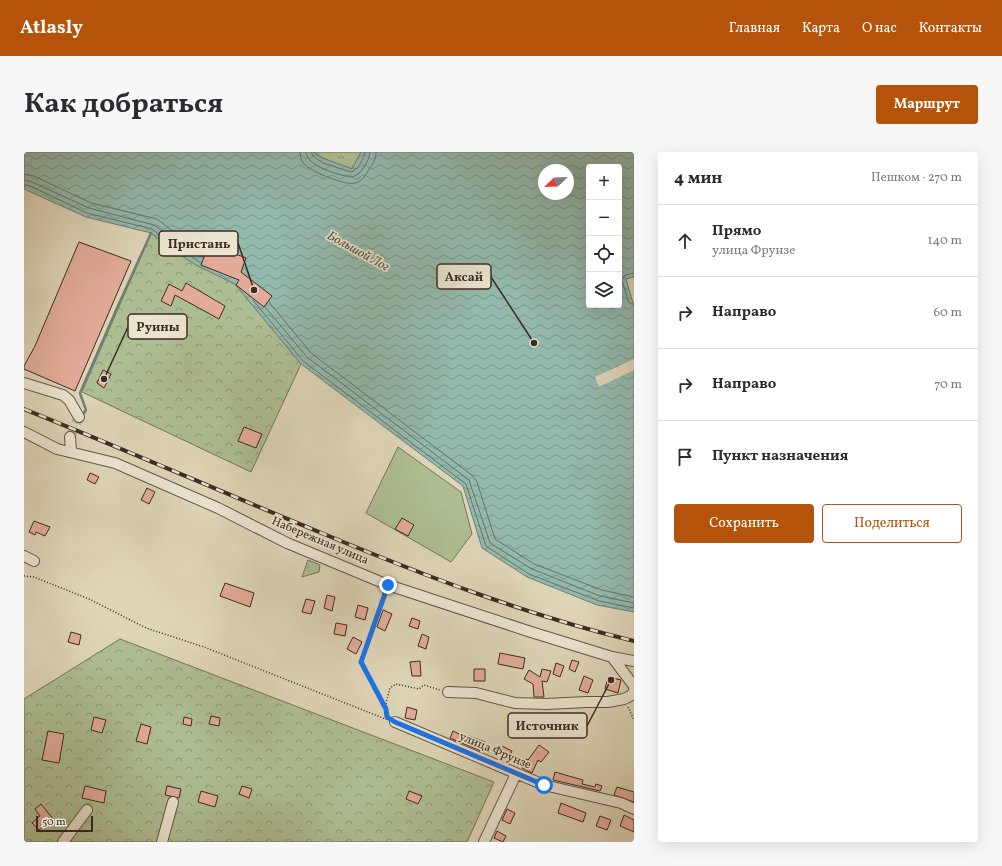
<!DOCTYPE html>
<html lang="ru">
<head>
<meta charset="utf-8">
<style>
	:root { --surface:#fff; --page:#f7f7f7; --text:#2b2b33; --muted:#7c7c81; --line:#e1e1e2; --accent:#b45309 }
	body { margin:0; font-family:Vollkorn,serif; background:var(--page); color:var(--text) }
	.controls { position:absolute; right:12px; top:12px; display:grid; overflow:hidden; border-radius:4px; box-shadow:0 4px 16px #0002 }
	.controls button { width:36px; height:36px; display:grid; place-items:center; padding:0; border:0; border-bottom:1px solid var(--line); background:var(--surface); color:var(--text); font:20px sans-serif }
	.compass { position:absolute; left:514px; top:12px; width:36px; height:36px; border-radius:50%; background:var(--surface); box-shadow:0 4px 16px #0002; rotate:247deg }
	.scale { position:absolute; left:12px; bottom:10px; width:57px; box-sizing:border-box; padding-left:4px; border:2px solid #3d2b23; border-top:0; font-size:11px; line-height:14px; white-space:nowrap; color:#3d2b23; -webkit-text-stroke:3px #eae4d0; paint-order:stroke }
	.stop { position:absolute; width:12px; height:12px; margin:-9px; border:3px solid #1a73e8; border-radius:50%; background:#fff }
	.stop.end { background:#1a73e8; border-color:#fff; box-shadow:0 1px 4px #0008 }
	.list { margin:0; padding:0; list-style:none }
	h2 { display:flex; justify-content:space-between; align-items:center; height:52px; margin:0; padding:0 16px; font-size:17px }
	h2 small { font-size:13px; font-weight:400; color:var(--muted) }
	.list li { display:grid; grid-template-columns:26px 1fr auto; gap:12px; align-items:center; box-sizing:border-box; height:72px; padding:0 16px; border-top:1px solid var(--line) }
	.list b { display:block; font-size:15px; white-space:nowrap }
	.list p { margin:0; font-size:13px; white-space:nowrap; color:var(--muted) }
	.list em { font-size:13px; font-style:normal; color:var(--muted) }
	.actions { display:flex; gap:8px; padding:12px 16px }
	.actions a { flex:1; padding:9px 0; border:1px solid var(--accent); border-radius:4px; text-align:center; font-size:14px; color:var(--accent) }
	.actions .main { background:var(--accent); color:#fff }
	.icon { flex:none; width:22px; height:22px; fill:none; stroke:currentColor; stroke-width:2; stroke-linecap:round; stroke-linejoin:round }
	.map { position:relative; flex:none; width:610px; height:690px; overflow:hidden; border-radius:4px }
	header { display:flex; align-items:center; gap:24px; box-sizing:border-box; height:56px; padding:0 20px; background:var(--accent); color:#fff }
	header strong { font-size:19px }
	nav { display:flex; gap:22px; margin-inline-start:auto; font-size:14px }
	.intro { display:flex; align-items:center; justify-content:space-between; box-sizing:border-box; height:96px; padding:0 24px }
	h1 { margin:0; font-size:28px }
	.button { padding:10px 18px; border-radius:4px; background:var(--accent); color:#fff; font-size:14px; font-weight:700 }
	main { display:flex; gap:24px; padding:0 24px }
	aside { flex:1; background:var(--surface); border-radius:4px; box-shadow:0 4px 16px #0002 }
	.map>svg:first-child { display:block }
	.grass { fill:url(#grass-tufts); stroke:#75745a }
	.forest { fill:url(#forest-crowns); stroke:#75745a }
	.pitch { fill:#adbe92; stroke:#75745a }
	.water { fill:url(#water-waves); stroke:#718076; fill-rule:evenodd }
	.pier { fill:#ded5b7 }
	.lines { fill:none; stroke-linecap:round; stroke-linejoin:round }
	.shore { stroke:#687268; stroke-width:1 }
	.stream { stroke:#718076; stroke-width:2.5 }
	.building { fill:#e2ac99; stroke:#3d2b23 }
	.minor-tunnel { stroke:#beb399; stroke-width:10; stroke-dasharray:10 5; stroke-linecap:butt }
	.minor-casing { stroke:#655648; stroke-width:12 }
	.path { stroke:#3d2b23; stroke-width:1.5; stroke-dasharray:1 2; stroke-linecap:butt }
	.minor { stroke:#eae4d0; stroke-width:10 }
	.rail-casing { stroke:#3d2b23; stroke-width:4 }
	.rail { stroke:#eae4d0; stroke-width:2.5; stroke-dasharray:8; stroke-linecap:butt }
	.route { stroke:#1a73e8; stroke-width:5 }
	.labels { text-anchor:middle; dominant-baseline:central; stroke-width:3.5; stroke-linejoin:round; paint-order:stroke }
	.street-label { font-size:12px; fill:#3d2b23; stroke:#eae4d0 }
	.water-label { font-size:13px; font-style:italic; fill:#524e46; stroke:#eae4d0 }
	.leader { fill:none; stroke:#3d2b23; stroke-width:1.5 }
	.callout-dot { fill:#3d2b23; stroke:#eae4d0; stroke-width:1.5 }
	.callout { fill:#eae4d0; stroke:#3d2b23; stroke-width:1.5 }
	.callout-label { font-size:13px; text-anchor:middle; font-weight:bold; fill:#3d2b23 }
</style>
</head>
<body>
<header>
<strong>Atlasly</strong>
<nav><a>Главная</a><a>Карта</a><a>О нас</a><a>Контакты</a></nav>
</header>
<div class="intro"><h1>Как добраться</h1><a class="button">Маршрут</a></div>
<main>
<div class="map">
<svg width="610" height="690" viewBox="0 0 610 690">
	<defs>
		<pattern id="grass-tufts" width="24" height="20" patternUnits="userSpaceOnUse"><rect width="24" height="20" fill="#adbe92"/><path d="M3 7l-1-3M5 7V3M7 7l1-3M15 17l-1-3M17 17v-4M19 17l1-3" fill="none" stroke="#8e9b77"/></pattern>
		<pattern id="forest-crowns" width="20" height="18" patternUnits="userSpaceOnUse"><rect width="20" height="18" fill="#adbe92"/><path d="M2 6a3 3 0 1 1 6 0M12 15a3 3 0 1 1 6 0" fill="none" stroke="#8e9b77"/></pattern>
		<pattern id="water-waves" width="16" height="10" patternUnits="userSpaceOnUse"><rect width="16" height="10" fill="#93b9ad"/><path d="M0 5q4-4 8 0t8 0" fill="none" stroke="#79978c"/></pattern>
	</defs>
	<rect width="100%" height="100%" fill="#ded5b7"/>
	<filter id="stains"><feTurbulence type="fractalNoise" baseFrequency=".005" numOctaves="4"/><feColorMatrix values="0 0 0 0 .2 0 0 0 0 .09 0 0 0 0 .02 0 0 0 .5 -.17"/></filter>
	<radialGradient id="worn" r=".72"><stop offset=".6" stop-color="#630" stop-opacity="0"/><stop offset="1" stop-color="#630" stop-opacity=".3"/></radialGradient>
	<path class="grass" d="M289 0H337L328 17 301 7Z
		M284 408 296 413 295 420 278 425Z"/>
	<path class="forest" d="M127 81 145 96 174 114 211 132 277 212 227 320 58 240Z
		M96 487 470 630 443 690H0V547Z"/>
	<path class="pitch" d="M374 295 437 340 448 382 427 410 342 361Z"/>
	<path class="water" d="M0 0H289L301 7 328 17 337 0H610V125L602 127 610 154V460L573 453 503 425 458 396 439 334 277 212 211 132 174 114 145 96 127 81 62 65 0 37ZM565 15H595V153H565ZM520 18H544V42H520Z"/>
	<path class="pier" d="M610 207V218L575 235 571 225Z"/>
	<g class="lines">
		<path class="shore" d="M276 0C276 4 277 8 280 12 288 20 321 34 332 31 339 28 342 23 345 17 349 12 352 7 352 0
			M282 0C283 15 315 23 327 25 337 24 345 9 346 0
			M287 0 289 4 299 11 327 20C334 18 340 7 341 0
			M0 22 10 24 67 51 133 67 154 83 181 100
			M0 28 8 30 65 56 130 73 151 88 179 106
			M0 33 6 34 63 61 128 77 148 92 177 111
			M610 121 601 123 598 128 604 149 607 152H610
			M229 148 279 209 442 332 462 394 505 422 575 449 610 456
			M245 150 287 201 449 324 453 330 471 387 510 412 578 438 610 445
			M241 155 283 205 445 328 466 391 508 417 576 444 610 451"/>
		<path class="stream" d="M58 264 62 258 56 241 93 156 127 81"/>
	</g>
	<path class="building" d="M55 90 107 109 51 239 0 217V214L11 194Z
		M185 92 222 106 217 120 248 144 240 155 212 133 215 128 177 113Z
		M162 131 201 154 195 167 151 143 147 154 137 149 145 132 158 139Z
		M79 218 87 222 80 236 73 231Z
		M220 275 238 282 232 296 214 289Z
		M66 321 75 325 71 332 63 328Z
		M123 336 131 340 125 352 117 348Z
		M378 366 390 373 384 384 371 377Z
		M10 369 26 375 21 384 12 380 11 383 5 380Z
		M201 431 230 441 226 455 196 444Z
		M303 443 311 445 308 459 300 456Z
		M282 447 291 449 287 462 278 460Z
		M334 453 344 456 341 468 331 465Z
		M359 458 368 462 361 479 353 475Z
		M388 466 396 469 394 477 385 474Z
		M312 471 323 473 321 484 310 482Z
		M47 480 57 483 55 493 44 490Z
		M398 482 405 485 402 497 394 494Z
		M329 485 338 490 332 502 323 497Z
		M476 501 501 506 499 517 474 512Z
		M548 508 555 510 551 520 545 517Z
		M396 509 397 524H388L386 510Z
		M532 511 540 514 536 525 529 522Z
		M450 517H461V529H450Z
		M518 517 527 519 523 530 518 529 520 545H510L509 532 500 527 505 518 516 525Z
		M560 524 569 528 564 541 555 538Z
		M584 525 597 528 594 541 581 537Z
		M383 555 393 558 391 568 381 566Z
		M187 564 196 566 195 574 185 572Z
		M70 565 82 568 78 581 67 578Z
		M160 565 168 567 167 574 159 572Z
		M117 572 127 575 123 592 112 589Z
		M24 579 40 582 35 611 18 608Z
		M429 579 441 585 442 583 461 590 457 599 426 586Z
		M515 593 525 600 517 610 514 608 508 621 498 616 502 607 504 608Z
		M478 594 488 599 485 606 475 602Z
		M531 620 559 628 558 632 571 635 572 632 578 634 576 639 529 628Z
		M61 634 82 639 80 651 58 646Z
		M143 634 157 637 155 646 141 643Z
		M218 634 228 637 225 646 215 642Z
		M593 635 610 640V650L590 643Z
		M177 639 194 644 191 655 174 650Z
		M385 639 398 644 394 652 382 647Z
		M537 651 562 661 559 670 534 661Z
		M17 652 29 667 15 678 8 671 16 664 11 657Z
		M483 657 491 661 486 672 478 668Z
		M600 663 610 668V680L596 674Z
		M576 664 587 668 583 678 572 674Z
		M473 679 482 684 479 690 470 686Z"/>
	<g class="lines">
		<path class="minor-tunnel" d="M46 285 55 265"/>
		<g class="minor-casing">
			<path id="minor" d="M0 231 39 243 45 248 55 265
				M0 280 33 297 91 311 194 356 263 391 364 433 507 480 588 505 610 509
				M46 285 47 299
				M0 404 10 409
				M588 505 610 534
				M424 540 452 541 491 551 522 552 563 550H584L600 547 608 543 610 538
				M371 570 520 633 597 651 610 657
				M39 690 63 658
				M138 690 149 650
				M460 690 492 622"/>
		</g>
		<path class="path" d="M0 424 10 425 65 447 122 476 180 495 364 568
			M362 441 337 510 362 557 363 565 365 566
			M362 555V551L366 536 372 532 395 537 400 533 416 538
			M604 555 610 568"/>
		<use href="#minor" class="minor"/>
		<g class="rail-casing">
			<path id="rail" d="M0 257C100 297 200 341 300 382 401 424 503 463 610 489"/>
		</g>
		<use href="#rail" class="rail"/>
	</g>
	<g class="lines">
		<path class="route" d="M364 433 337 510 362 557 363 565 371 570 520 633"/>
	</g>
	<g class="labels">
		<g class="street-label">
			<text transform="translate(296 389) rotate(23)">Набережная улица</text>
			<text transform="translate(471 599) rotate(23)">улица Фрунзе</text>
		</g>
		<g class="water-label">
			<text transform="translate(334 100) rotate(29)">Большой Лог</text>
		</g>
	</g>
	<path class="leader" d="M230 138L214 91M510 191L467 125M80 227L104 175M587 528L563 574"/>
	<g class="callout-dot">
		<circle cx="230" cy="138" r="4"/>
		<circle cx="510" cy="191" r="4"/>
		<circle cx="80" cy="227" r="4"/>
		<circle cx="587" cy="528" r="4"/>
	</g>
	<g class="callout">
		<rect x="135" y="79" width="79" height="25" rx="4"/>
		<rect x="413" y="112" width="54" height="25" rx="4"/>
		<rect x="104" y="162" width="59" height="25" rx="4"/>
		<rect x="484" y="561" width="79" height="25" rx="4"/>
	</g>
	<g class="callout-label">
		<text x="175" y="96">Пристань</text>
		<text x="440" y="129">Аксай</text>
		<text x="134" y="179">Руины</text>
		<text x="523" y="578">Источник</text>
	</g>
	<rect width="100%" height="100%" filter="url(#stains)"/>
	<rect width="100%" height="100%" fill="url(#worn)"/>
</svg>
<div class="controls">
<button>+</button>
<button>−</button>
<button><svg class="icon" aria-label="locate" viewBox="0 0 24 24"><circle cx="12" cy="12" r="6"/><path d="M12 2v4M12 18v4M2 12h4M18 12h4"/></svg></button>
<button><svg class="icon" aria-label="layers" viewBox="0 0 24 24"><path d="M12 4l9 5-9 5-9-5zM3 14l9 5 9-5"/></svg></button>
</div>
<svg class="compass" viewBox="-18 -18 36 36"><path d="M0-13l5 13h-10z" fill="#e53935"/><path d="M0 13l5-13h-10z" fill="#7c7c81"/></svg>
<div class="scale">50 m</div>
<div class="stop" style="left:520px;top:633px"></div>
<div class="stop end" style="left:364px;top:433px"></div>
</div>
<aside>
<h2>4 мин<small>Пешком · 270 m</small></h2>
<ul class="list">
<li><svg class="icon" aria-label="ahead" viewBox="0 0 24 24"><path d="M12 20V5M6 11l6-6 6 6"/></svg><div><b>Прямо</b><p>улица Фрунзе</p></div><em>140 m</em></li>
<li><svg class="icon" aria-label="right" viewBox="0 0 24 24"><path d="M7 20v-9h11M14 6l5 5-5 5"/></svg><div><b>Направо</b></div><em>60 m</em></li>
<li><svg class="icon" aria-label="right" viewBox="0 0 24 24"><path d="M7 20v-9h11M14 6l5 5-5 5"/></svg><div><b>Направо</b></div><em>70 m</em></li>
<li><svg class="icon" aria-label="arrive" viewBox="0 0 24 24"><path d="M6 21V4h12l-3 4 3 4H6"/></svg><div><b>Пункт назначения</b></div></li>
</ul>
<div class="actions"><a class="main">Сохранить</a><a>Поделиться</a></div>
</aside>
</main>
</body>
</html>
